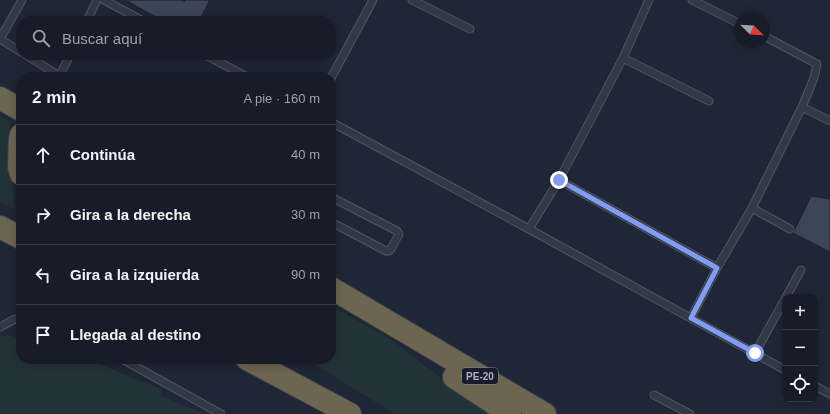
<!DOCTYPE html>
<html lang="es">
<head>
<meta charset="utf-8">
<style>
	:root { --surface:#171c28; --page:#242934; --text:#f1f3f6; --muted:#9ea1a8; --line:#363a45 }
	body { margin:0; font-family:Arial,sans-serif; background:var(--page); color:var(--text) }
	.controls { position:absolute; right:12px; bottom:12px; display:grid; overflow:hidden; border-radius:8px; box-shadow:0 2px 10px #0003 }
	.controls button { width:36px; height:36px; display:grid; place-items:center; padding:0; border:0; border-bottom:1px solid var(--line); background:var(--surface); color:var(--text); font:20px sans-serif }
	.compass { position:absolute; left:734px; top:12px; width:36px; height:36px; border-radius:50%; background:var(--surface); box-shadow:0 2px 10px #0003; rotate:114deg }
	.stop { position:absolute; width:12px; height:12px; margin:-9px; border:3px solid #809cf5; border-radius:50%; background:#fff }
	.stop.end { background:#809cf5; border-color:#fff; box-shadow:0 1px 4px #0008 }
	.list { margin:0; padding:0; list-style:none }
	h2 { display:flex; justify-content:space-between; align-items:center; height:52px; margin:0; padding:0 16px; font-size:17px }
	h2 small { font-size:13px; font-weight:400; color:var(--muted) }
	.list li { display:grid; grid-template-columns:26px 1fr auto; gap:12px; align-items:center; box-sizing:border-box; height:60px; padding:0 16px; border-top:1px solid var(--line) }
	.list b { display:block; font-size:15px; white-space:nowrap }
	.list em { font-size:13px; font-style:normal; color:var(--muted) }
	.icon { flex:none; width:22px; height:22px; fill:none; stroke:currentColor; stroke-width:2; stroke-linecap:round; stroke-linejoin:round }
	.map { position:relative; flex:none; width:830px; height:414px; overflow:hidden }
	.search { position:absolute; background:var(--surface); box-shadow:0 2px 10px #0003; left:16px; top:16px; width:320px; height:44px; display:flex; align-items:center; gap:10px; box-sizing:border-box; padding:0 14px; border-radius:16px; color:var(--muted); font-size:15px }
	.panel { position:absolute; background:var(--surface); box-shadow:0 2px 10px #0003; left:16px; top:72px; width:320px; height:292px; border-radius:16px }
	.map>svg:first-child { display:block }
	.green { fill:#223337 }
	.building { fill:#3d4558; stroke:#1a1f2c }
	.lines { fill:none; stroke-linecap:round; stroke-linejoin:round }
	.lane-casing { stroke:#505564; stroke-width:9 }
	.highway-casing { stroke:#3d4250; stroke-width:24 }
	.lane { stroke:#333846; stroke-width:7 }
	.highway { stroke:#6c6550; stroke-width:22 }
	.route { stroke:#809cf5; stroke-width:5 }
	.labels { text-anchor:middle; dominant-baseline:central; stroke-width:3; stroke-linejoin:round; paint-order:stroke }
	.shield { fill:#181d2a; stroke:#808595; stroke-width:1 }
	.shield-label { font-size:10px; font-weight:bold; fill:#adb2c3 }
</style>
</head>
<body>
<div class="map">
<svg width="830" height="414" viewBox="0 0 830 414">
	<rect width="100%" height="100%" fill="#1f2635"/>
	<path class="green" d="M0 116 10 121 8 155 13 181 14 210 0 202Z
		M331 306 392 340 471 401 490 414H395L306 359H331Z
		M8 335 21 339V359H87L161 389V396L205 414H0V337Z"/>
	<path class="building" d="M125 0H181L184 2 185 0H210L199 21H163Z
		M811 196 830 199V252L793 233Z"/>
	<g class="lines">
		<g class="lane-casing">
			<path id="lane" d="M104 0 143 21
				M412 0 470 29
				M692 0 740 24
				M87 21 97 0
				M0 39 22 0
				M0 39 21 52
				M26 55 61 77
				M206 55 247 77
				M623 58 709 101
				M59 77 70 55
				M331 78 373 0
				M802 107 830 121
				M331 122 529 229 785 370
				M559 180 717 268
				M331 197 397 231 399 234 391 249 389 251H386L331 222
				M752 208 790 229
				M529 229 559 180 623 58 649 0
				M786 297 801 270
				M691 318 717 268 752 208 802 107 814 78 817 64 764 36
				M0 327 15 319H21
				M755 353 785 299
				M122 359 221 414
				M815 386 830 394
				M654 395 690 414"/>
		</g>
		<g class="highway-casing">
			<path id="highway" d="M0 98 21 110
				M21 135 20 139 19 167 21 174
				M0 227 21 238
				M331 288 545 414
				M247 359 350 414
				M454 377 510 414"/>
		</g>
		<use href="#lane" class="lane"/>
		<use href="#highway" class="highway"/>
	</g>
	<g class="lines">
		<path class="route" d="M559 180 717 268 691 318 755 353"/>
	</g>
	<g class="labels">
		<rect class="shield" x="462" y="368" width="36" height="16" rx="3"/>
		<g class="shield-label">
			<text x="480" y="376">PE-20</text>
		</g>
	</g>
</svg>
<div class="controls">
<button>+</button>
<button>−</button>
<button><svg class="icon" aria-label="locate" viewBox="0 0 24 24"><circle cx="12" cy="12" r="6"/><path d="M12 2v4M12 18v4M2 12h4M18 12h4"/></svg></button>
</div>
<svg class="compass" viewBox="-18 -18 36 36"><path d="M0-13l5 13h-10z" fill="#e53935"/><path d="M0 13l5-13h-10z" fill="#9ea1a8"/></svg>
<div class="stop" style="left:755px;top:353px"></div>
<div class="stop end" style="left:559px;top:180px"></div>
<div class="search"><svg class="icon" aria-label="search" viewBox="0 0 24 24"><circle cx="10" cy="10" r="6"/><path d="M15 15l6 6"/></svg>Buscar aquí</div>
<section class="panel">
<h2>2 min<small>A pie · 160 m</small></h2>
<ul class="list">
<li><svg class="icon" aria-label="ahead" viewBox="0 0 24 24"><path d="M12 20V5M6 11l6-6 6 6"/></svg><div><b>Continúa</b></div><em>40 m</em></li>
<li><svg class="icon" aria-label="right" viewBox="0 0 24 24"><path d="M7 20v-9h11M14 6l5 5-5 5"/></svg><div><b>Gira a la derecha</b></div><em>30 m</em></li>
<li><svg class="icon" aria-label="left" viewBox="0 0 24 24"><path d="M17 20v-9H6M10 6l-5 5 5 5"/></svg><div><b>Gira a la izquierda</b></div><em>90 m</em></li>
<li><svg class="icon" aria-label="arrive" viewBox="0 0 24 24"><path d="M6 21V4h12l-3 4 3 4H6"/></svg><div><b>Llegada al destino</b></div></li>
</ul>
</section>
</div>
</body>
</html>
